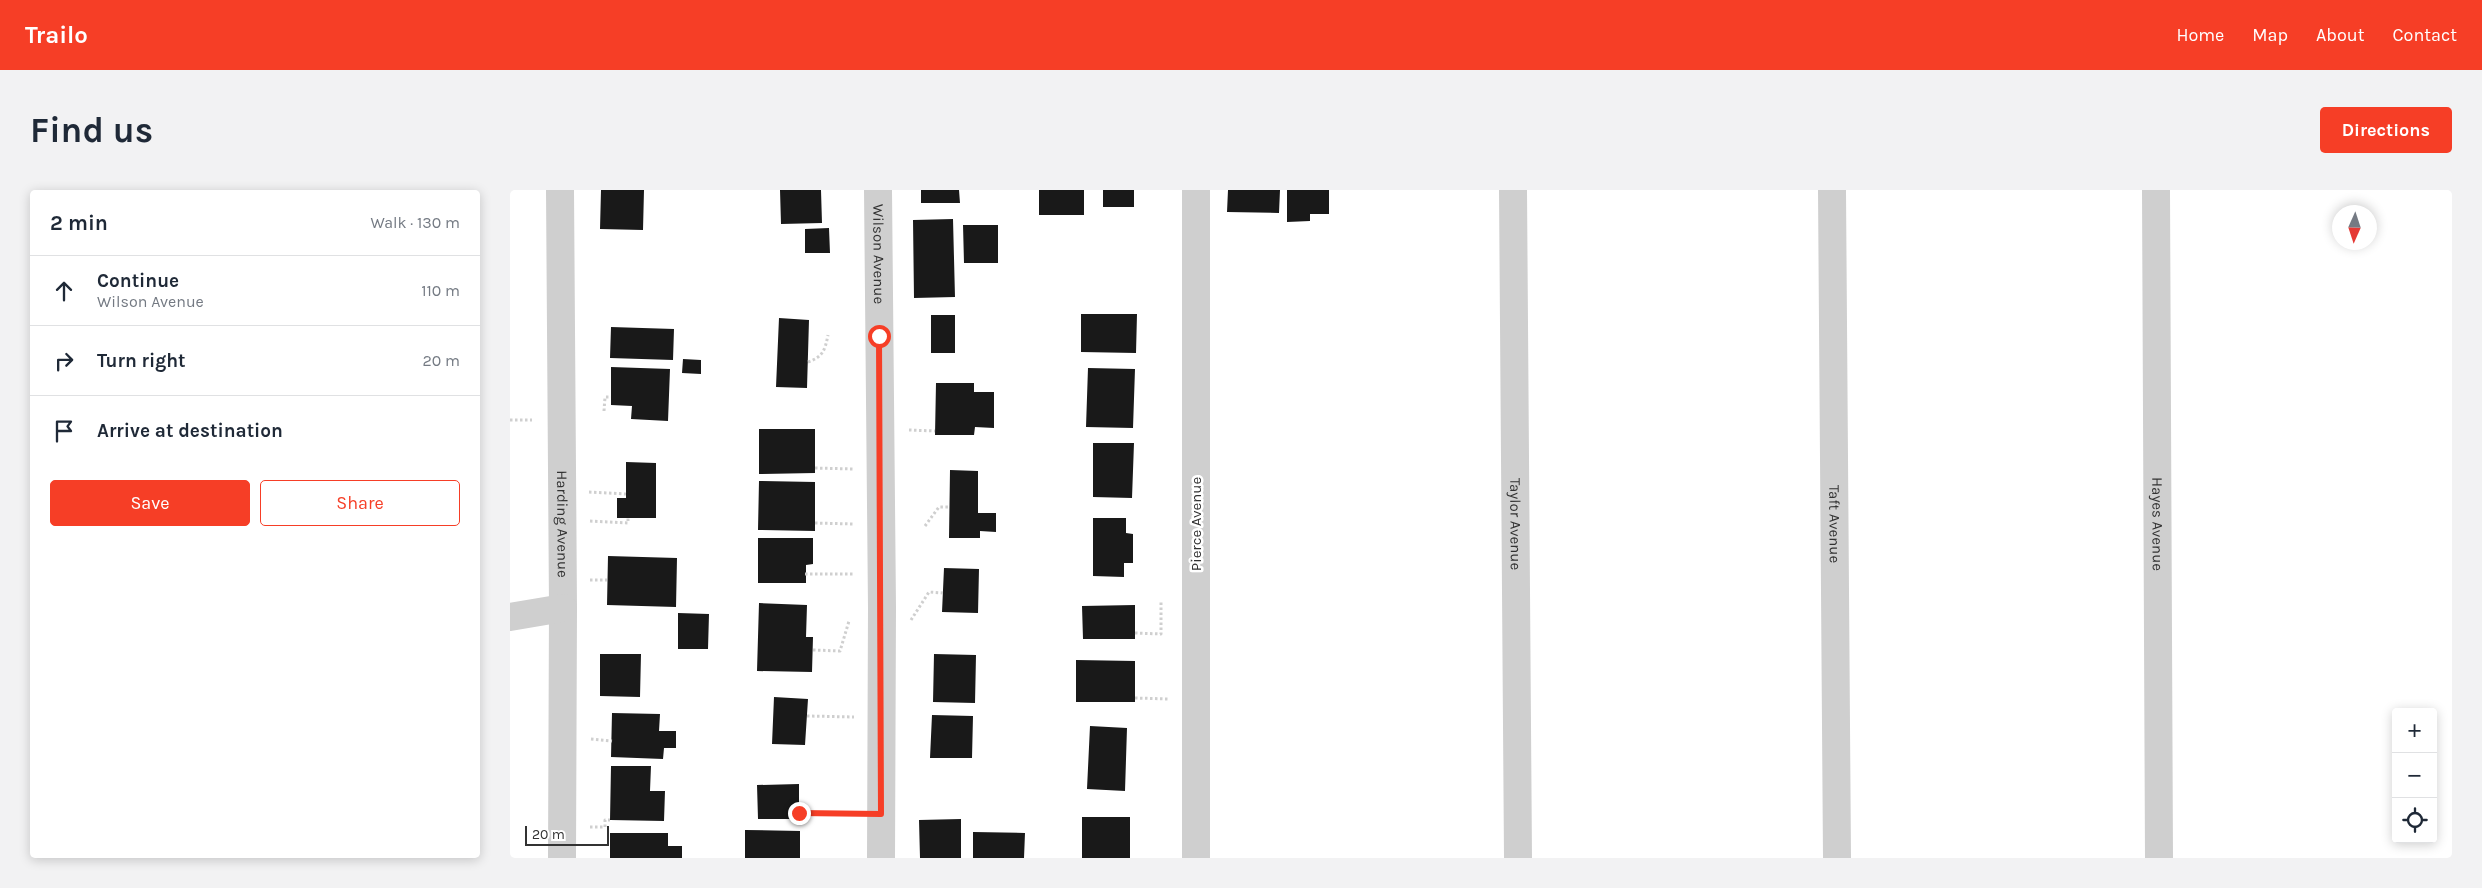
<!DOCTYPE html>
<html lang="en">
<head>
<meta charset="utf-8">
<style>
	:root { --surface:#fff; --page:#f2f2f3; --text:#1f2937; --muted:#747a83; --line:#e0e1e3; --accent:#f63e26 }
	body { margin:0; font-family:Karla,sans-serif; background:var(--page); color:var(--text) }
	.controls { position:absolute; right:15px; bottom:15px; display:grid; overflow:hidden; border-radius:5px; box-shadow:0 2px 12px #0003 }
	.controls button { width:45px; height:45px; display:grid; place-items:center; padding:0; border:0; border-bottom:1px solid var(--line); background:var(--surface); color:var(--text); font:25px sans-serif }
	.compass { position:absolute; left:1822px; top:15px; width:45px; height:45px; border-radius:50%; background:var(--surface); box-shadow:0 2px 12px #0003; rotate:183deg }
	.scale { position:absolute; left:15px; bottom:12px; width:84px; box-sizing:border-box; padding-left:5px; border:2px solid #323232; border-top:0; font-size:14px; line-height:18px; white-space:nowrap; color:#323232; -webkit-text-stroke:4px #fff; paint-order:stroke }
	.stop { position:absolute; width:15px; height:15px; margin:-11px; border:4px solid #f63e26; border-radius:50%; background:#fff }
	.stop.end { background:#f63e26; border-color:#fff; box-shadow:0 1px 5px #0008 }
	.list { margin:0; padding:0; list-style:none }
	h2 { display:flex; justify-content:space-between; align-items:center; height:65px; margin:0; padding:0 20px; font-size:21px }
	h2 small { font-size:16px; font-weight:400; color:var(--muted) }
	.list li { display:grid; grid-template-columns:32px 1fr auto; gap:15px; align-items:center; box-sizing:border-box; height:70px; padding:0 20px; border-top:1px solid var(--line) }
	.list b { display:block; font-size:19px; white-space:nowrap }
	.list p { margin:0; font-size:16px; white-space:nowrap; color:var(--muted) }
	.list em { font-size:16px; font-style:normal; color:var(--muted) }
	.actions { display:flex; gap:10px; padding:15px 20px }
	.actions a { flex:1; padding:11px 0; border:1px solid var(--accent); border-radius:5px; text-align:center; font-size:18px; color:var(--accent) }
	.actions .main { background:var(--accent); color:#fff }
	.icon { flex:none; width:28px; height:28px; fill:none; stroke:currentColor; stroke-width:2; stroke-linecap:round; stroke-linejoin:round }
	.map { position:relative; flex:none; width:1942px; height:668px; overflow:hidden; border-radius:5px }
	header { display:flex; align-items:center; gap:30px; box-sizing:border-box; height:70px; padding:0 25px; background:var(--accent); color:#fff }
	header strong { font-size:24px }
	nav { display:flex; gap:28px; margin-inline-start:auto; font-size:18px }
	.intro { display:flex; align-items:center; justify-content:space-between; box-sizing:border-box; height:120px; padding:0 30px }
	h1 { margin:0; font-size:35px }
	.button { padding:12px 22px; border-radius:5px; background:var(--accent); color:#fff; font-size:18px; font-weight:700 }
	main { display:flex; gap:30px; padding:0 30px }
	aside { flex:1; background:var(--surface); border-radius:5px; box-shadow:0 2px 12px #0003 }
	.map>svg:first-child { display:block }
	.building { fill:#191919 }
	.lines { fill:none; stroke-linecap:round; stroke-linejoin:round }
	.path { stroke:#cfcfcf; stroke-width:3; stroke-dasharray:2.5 2.5; stroke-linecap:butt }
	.minor { stroke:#cfcfcf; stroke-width:28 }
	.route { stroke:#f63e26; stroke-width:6 }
	.labels { text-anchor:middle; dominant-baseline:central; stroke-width:5; stroke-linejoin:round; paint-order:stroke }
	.street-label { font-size:15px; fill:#323232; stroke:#fff }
</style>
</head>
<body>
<header>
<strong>Trailo</strong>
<nav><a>Home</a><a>Map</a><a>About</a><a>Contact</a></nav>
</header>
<div class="intro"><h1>Find us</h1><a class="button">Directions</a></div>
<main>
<aside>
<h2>2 min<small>Walk · 130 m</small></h2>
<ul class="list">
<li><svg class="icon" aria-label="ahead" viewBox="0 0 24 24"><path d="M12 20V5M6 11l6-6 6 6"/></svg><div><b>Continue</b><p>Wilson Avenue</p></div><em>110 m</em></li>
<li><svg class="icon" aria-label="right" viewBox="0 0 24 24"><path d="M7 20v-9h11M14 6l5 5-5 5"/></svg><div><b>Turn right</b></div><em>20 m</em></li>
<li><svg class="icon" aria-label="arrive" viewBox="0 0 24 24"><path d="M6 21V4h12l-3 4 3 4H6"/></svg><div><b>Arrive at destination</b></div></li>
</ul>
<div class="actions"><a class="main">Save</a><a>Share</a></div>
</aside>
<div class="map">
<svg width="1942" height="668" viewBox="0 0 1942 668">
	<rect width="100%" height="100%" fill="#fff"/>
	<path class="building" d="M91 0H134L133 40 90 39Z
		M270 0H311L312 33 271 34Z
		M411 0H449L450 13H411Z
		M529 0H574V25H529Z
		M593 0H624V17H593Z
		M718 0H770L769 23 717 22Z
		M777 0H819V24H800V31L777 32Z
		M443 29 445 107 404 108 403 30Z
		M453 35H488V73H454Z
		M319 38 320 63H295V39Z
		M571 124H627L626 163 571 162Z
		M421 125H445V163H421Z
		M269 128 299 130 297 198 266 197Z
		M101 137 164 139 163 170 100 168Z
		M173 169 191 170V184L172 183Z
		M101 177 160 179 158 231 121 229 122 216 101 215Z
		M578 178 625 179 623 238 576 237Z
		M426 193H464V202H484V238L465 237 464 245H425Z
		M249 239H305V283L249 284Z
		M583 253H624L622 308 583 307Z
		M116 272 146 273V328H107V308H116Z
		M440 280 468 281V323H486V342L470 341V348H439Z
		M249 291 305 292V341L248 340Z
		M583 328H616V343L623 344V373H614V387L583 386Z
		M248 348H303V374L296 375V393H248Z
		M98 366 167 368 166 417 97 415Z
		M434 378 469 379 468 423 432 422Z
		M249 413 297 415 296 447H303L302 482 247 481Z
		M625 415V449H573L572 416Z
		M168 423 199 424 198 459H168Z
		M90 464H131L130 507 90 506Z
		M424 464 466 465 465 513 423 512Z
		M566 470 625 471V512H566Z
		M264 507 298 509 295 555 262 554Z
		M102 523 150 524 149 541H166V558H154L153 569 101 567Z
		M422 525 463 526 462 568H420Z
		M580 536 617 538 615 601 577 599Z
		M101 576H141L140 601H155L154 631 100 630Z
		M289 594V629H248L247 595Z
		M572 627H620V668H572Z
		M451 629V668H410L409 630Z
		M235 640 290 641V668H235Z
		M463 642 515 643 514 668H463Z
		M100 643H158V656H172V668H100Z"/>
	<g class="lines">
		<path class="path" d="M298 172C313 167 315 160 318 145
			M94 221 95 207H101
			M0 230H22
			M399 240 425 241
			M305 278 344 279
			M79 302 116 304
			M80 331 118 333V328
			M305 333 344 334
			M415 336 429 317H439
			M295 384H345
			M80 390H97
			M401 430 419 402 433 403
			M625 443 651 444V410
			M303 460 330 461 339 431
			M625 508 659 509
			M297 526 344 527
			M81 549 102 551
			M289 623 344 624
			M80 637H95V630H100"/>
		<g class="minor">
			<path id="s1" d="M50 0 53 418 52 668"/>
			<path id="s2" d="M368 0 372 418 371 668"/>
			<path d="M686 0V668"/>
			<path id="s3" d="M1003 0 1008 668"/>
			<path id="s4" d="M1322 0 1327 668"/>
			<path id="s5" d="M1646 0 1649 668"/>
			<path d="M0 427 53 418"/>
		</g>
	</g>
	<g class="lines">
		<path class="route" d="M289 623 371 624 369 146"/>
	</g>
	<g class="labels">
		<g class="street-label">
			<text stroke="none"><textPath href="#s2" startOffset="64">Wilson Avenue</textPath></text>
			<text stroke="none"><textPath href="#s1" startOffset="334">Harding Avenue</textPath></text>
			<text transform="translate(686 334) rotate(-90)">Pierce Avenue</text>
			<text stroke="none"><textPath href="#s3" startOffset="334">Taylor Avenue</textPath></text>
			<text stroke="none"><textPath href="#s4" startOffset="334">Taft Avenue</textPath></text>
			<text stroke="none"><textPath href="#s5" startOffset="334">Hayes Avenue</textPath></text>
		</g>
	</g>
</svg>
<div class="controls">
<button>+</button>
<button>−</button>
<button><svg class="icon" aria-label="locate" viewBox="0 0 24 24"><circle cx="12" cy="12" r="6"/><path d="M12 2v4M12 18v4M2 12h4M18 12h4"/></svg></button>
</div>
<svg class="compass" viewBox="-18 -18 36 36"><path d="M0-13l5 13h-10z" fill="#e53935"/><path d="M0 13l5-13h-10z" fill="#747a83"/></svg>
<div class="scale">20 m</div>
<div class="stop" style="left:369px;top:146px"></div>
<div class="stop end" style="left:289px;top:623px"></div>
</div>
</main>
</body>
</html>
